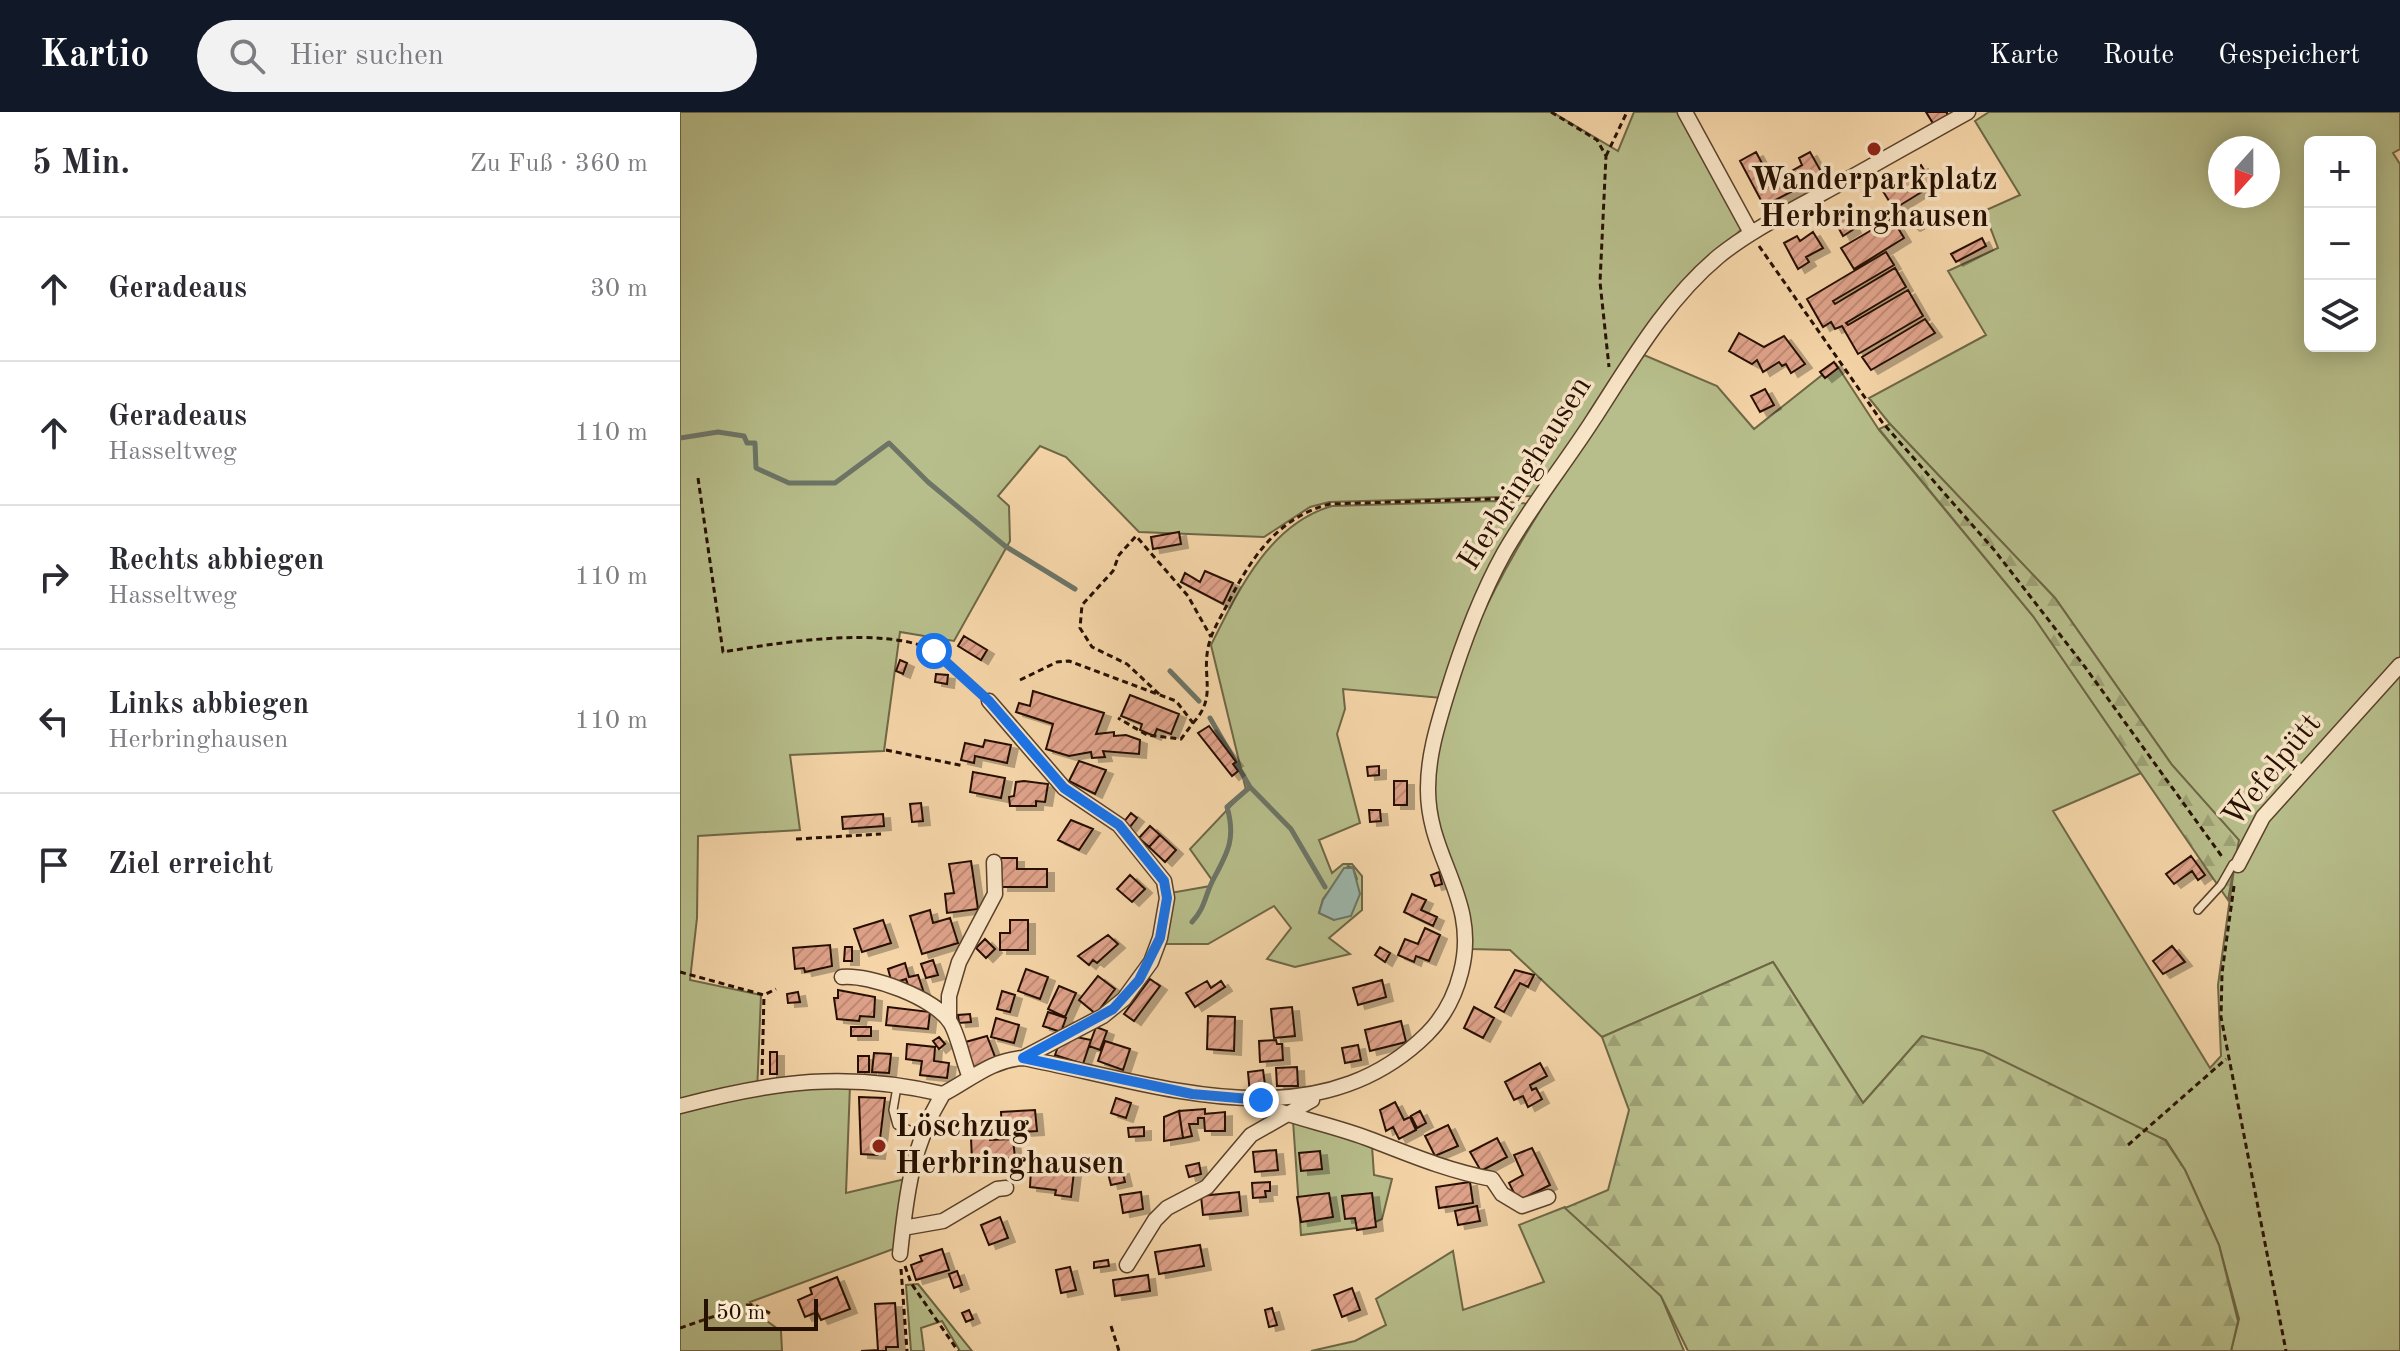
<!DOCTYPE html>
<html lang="de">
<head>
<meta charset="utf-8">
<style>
	:root { --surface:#fff; --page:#f2f2f3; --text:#2b2b33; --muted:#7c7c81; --line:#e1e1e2; --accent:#111827 }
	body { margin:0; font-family:"Old Standard TT",serif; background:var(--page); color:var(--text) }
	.controls { position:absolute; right:24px; top:24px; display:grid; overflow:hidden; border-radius:12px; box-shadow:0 4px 20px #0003 }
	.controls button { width:72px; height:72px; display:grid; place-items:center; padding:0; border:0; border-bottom:2px solid var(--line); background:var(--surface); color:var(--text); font:40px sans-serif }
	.compass { position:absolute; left:1528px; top:24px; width:72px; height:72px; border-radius:50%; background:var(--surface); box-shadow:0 4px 20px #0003; rotate:201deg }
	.scale { position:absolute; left:24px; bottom:20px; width:114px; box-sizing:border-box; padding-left:8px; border:4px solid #261000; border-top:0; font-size:22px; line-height:28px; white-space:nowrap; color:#261000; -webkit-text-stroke:6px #f8e4c6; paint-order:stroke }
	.stop { position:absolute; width:24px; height:24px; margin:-18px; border:6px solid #1a73e8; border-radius:50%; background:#fff }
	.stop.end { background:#1a73e8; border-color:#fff; box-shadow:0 2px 8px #0008 }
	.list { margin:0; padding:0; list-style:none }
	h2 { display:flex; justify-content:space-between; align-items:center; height:104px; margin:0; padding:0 32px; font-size:34px }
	h2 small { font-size:26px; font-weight:400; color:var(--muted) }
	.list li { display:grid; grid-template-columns:52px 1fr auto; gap:24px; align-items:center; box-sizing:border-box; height:144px; padding:0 32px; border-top:2px solid var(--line) }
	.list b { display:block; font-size:30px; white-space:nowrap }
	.list p { margin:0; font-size:26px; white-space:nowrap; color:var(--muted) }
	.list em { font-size:26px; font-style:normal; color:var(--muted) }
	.icon { flex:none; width:44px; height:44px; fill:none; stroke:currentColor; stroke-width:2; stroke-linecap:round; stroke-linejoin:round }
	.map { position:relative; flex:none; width:1720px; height:1239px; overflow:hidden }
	header { display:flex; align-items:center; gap:48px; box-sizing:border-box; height:112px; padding:0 40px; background:var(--accent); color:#fff }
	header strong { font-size:38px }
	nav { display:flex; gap:44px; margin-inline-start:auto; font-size:28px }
	.search { width:560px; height:72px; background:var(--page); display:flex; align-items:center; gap:20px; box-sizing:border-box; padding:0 28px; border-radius:44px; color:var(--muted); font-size:30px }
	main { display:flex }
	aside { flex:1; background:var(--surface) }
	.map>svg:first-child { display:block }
	.green { fill:#b7be8b; stroke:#6e6746; stroke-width:2; fill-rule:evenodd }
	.forest { fill:url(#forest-firs); stroke:#6e6746; stroke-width:2 }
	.water { fill:#9cb8ac; stroke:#6d7567; stroke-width:2 }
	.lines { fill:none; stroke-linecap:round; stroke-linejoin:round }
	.stream { stroke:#6d7567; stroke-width:5 }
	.building { fill:url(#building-hatch); stroke:#261000; stroke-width:2; filter:url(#shadow) }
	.lane-casing { stroke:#5a412a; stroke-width:10 }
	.street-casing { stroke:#5a412a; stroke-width:17 }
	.path { stroke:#261000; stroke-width:3; stroke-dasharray:6 4; stroke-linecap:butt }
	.lane { stroke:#f8e4c6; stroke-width:7 }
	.street { stroke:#f8e4c6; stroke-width:14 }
	.route { stroke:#1a73e8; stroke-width:10 }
	.poi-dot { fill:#8f2418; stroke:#f8e4c6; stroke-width:3 }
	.labels { text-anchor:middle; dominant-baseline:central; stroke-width:7; stroke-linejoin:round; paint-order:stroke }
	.poi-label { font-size:32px; font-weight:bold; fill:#261000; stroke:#f8e4c6 }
	.street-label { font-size:32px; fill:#261000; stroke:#f8e4c6 }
</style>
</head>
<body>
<header>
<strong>Kartio</strong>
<div class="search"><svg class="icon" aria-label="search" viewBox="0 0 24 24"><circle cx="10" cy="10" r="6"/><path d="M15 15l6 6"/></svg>Hier suchen</div>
<nav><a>Karte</a><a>Route</a><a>Gespeichert</a></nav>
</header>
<main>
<aside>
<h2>5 Min.<small>Zu Fuß · 360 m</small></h2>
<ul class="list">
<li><svg class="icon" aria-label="ahead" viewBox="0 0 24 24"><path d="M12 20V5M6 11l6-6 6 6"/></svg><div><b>Geradeaus</b></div><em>30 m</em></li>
<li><svg class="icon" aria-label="ahead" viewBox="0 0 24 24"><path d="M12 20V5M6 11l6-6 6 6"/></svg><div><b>Geradeaus</b><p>Hasseltweg</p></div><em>110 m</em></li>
<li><svg class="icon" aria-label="right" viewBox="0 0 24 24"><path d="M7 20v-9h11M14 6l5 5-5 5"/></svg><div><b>Rechts abbiegen</b><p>Hasseltweg</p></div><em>110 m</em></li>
<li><svg class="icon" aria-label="left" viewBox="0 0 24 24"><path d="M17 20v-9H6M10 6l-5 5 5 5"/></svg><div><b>Links abbiegen</b><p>Herbringhausen</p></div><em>110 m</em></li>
<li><svg class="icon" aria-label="arrive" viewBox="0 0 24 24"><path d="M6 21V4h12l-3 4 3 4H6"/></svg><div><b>Ziel erreicht</b></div></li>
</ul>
</aside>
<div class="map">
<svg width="1720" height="1239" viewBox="0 0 1720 1239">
	<defs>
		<pattern id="forest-firs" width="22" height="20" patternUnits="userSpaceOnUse" patternTransform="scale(2)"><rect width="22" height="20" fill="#b7be8b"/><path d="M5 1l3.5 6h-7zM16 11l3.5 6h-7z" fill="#9da276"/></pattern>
		<pattern id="building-hatch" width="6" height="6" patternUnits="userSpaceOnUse" patternTransform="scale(2)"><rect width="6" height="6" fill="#dfa28a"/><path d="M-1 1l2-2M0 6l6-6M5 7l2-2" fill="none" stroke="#bf8a75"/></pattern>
		<filter id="shadow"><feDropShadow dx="7" dy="4" stdDeviation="0" flood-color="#0004"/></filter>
	</defs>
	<rect width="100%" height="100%" fill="#f5d5a8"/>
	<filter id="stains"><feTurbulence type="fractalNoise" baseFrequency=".0025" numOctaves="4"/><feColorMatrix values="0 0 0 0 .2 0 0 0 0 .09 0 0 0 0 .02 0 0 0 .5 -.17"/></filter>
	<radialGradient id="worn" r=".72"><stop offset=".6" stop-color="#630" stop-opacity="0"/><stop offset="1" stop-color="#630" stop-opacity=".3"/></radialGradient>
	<path class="green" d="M0 0H872L938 39 954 0H1006L1067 112 996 180 856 384 649 390 630 395 584 425 459 420 386 345 360 334 318 384 329 394 330 429 274 529 220 520 204 639 110 643 120 718 18 724 17 806 10 868 81 883 77 981 170 973 166 1081 225 1067 216 1136 70 1190 84 1207 101 1219 102 1239H0Z
		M1309 0H1720V37L1713 41 1720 52V1239H1551L1559 1207 1539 1133 1505 1058 1486 1028 1242 924 1183 991 1093 850 922 925 830 838 791 837C794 780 754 731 752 674 751 647 761 616 768 590 808 461 890 354 964 243L1037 274 1074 317 1156 252 1199 318 1353 504 1461 661 1373 699 1530 956 1541 944 1538 873 1558 728 1492 653 1375 486 1210 312 1189 286 1306 223 1268 159 1318 136 1304 99 1340 83 1295 9ZM1630 30H1690V234H1630ZM1540 36H1588V84H1540Z
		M816 389 851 392 762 586 663 577 665 597 657 622 680 711 639 728 652 761 663 752H672L682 764V798L649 826 670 842 615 855 587 847 611 816 594 794 528 832H483L490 781 530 774 532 768 510 737 566 678 531 533C558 479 589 412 652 394ZM668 754 673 756 677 767 654 808 639 801 643 787Z
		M613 1009 692 1034 694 1063 712 1067 702 1107 684 1115 621 1123Z
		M885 1095 981 1184 1004 1239H631L675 1229 706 1213 696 1187 773 1139 783 1198 864 1170 839 1113Z
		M238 1172 292 1239H280L262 1209 241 1216 244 1239H231L226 1173Z"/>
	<path class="forest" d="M1210 312 1375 486 1492 653 1559 728 1548 788 1353 504 1199 317Z
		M1093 850 1183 991 1242 924 1303 939 1485 1028 1505 1058 1539 1133 1558 1209 1551 1239H1008L981 1184 885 1096 928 1078 949 998 922 925Z"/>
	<path class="water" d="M664 756H673L680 782 671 804 654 808 639 801 643 788Z"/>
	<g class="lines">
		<path class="stream" d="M0 326 38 320 64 324 67 331H75L76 356 109 371H155L209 331 248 370 325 434 395 477
			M490 559 519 589
			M530 606 570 675 611 717 645 775
			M512 810C526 795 525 782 534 766 548 740 556 726 547 695L570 675"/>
	</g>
	<path class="building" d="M1246 0H1267V5L1254 13Z
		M1076 40 1092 70 1122 53 1119 46 1130 40 1143 63 1084 94 1060 49Z
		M1241 53 1253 73 1214 97 1201 76Z
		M1229 99 1237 113 1233 115 1221 104Z
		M1164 100 1174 117 1163 124 1153 106Z
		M1212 106 1224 126 1174 157 1161 136Z
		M1133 120 1143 136 1126 145 1129 150 1118 157 1104 131 1117 124 1120 129Z
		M1302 126 1306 134 1276 150 1271 142Z
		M1206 140 1214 153 1153 189 1155 192 1215 156 1226 175 1166 211 1168 213 1228 178 1243 204 1178 242 1162 214 1155 217 1151 210 1143 215 1127 187Z
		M1245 207 1255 221 1191 258 1182 245Z
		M1059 221 1084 235 1104 224 1125 252 1111 261 1106 252 1102 254 1099 250 1083 260 1077 248 1072 252 1049 239Z
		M1154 250 1158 256 1145 266 1140 260Z
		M1085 277 1094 293 1080 300 1071 284Z
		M499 420 501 432 473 437 471 425Z
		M525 459 553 471 543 492 501 470 505 461 520 470Z
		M284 524 307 538 301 548 278 534Z
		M220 548 227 551 223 562 216 559Z
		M256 562 268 563 267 572 255 570Z
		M353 579 424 601 416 622 434 620V624L446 623 460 628 459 642 423 639 425 645 412 646 411 640 389 644 366 637 373 612 336 600 339 591 350 594Z
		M450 583 499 602 491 622 477 617 474 624 460 618 462 612 441 604Z
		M529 614 556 650 553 652 558 659 552 664 518 621Z
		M305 628 331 633 327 651 295 644 294 651 281 648 285 631 303 635Z
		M399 649 426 658 415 682 389 669Z
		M699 654V663L688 664 687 655Z
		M293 660 325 666 321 686 290 680Z
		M344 669 368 672 365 690 356 689V694H330L329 685 334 684 336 670Z
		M714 669H727V693H714Z
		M241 691 243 709 232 710 230 692Z
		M689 698H700L701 709 690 710Z
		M451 701 457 706 449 716 443 711Z
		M203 702 204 714 163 717 162 705Z
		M391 708 413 717 399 738 378 728Z
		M470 714 480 723 469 735 459 726Z
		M480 723 496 738 485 750 469 735Z
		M1511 744 1525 763 1518 768 1512 759 1494 772 1486 762Z
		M321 746H337V757H367V775H321Z
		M291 749 298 797 267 801 265 782 274 781 269 752Z
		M759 760 762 772 755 774 751 763Z
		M450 763 465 777 452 790 437 777Z
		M732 782 746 788 741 798 757 805 753 814 724 800Z
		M250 798 253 811 270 806 278 831 242 842 230 804Z
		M203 808 211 831 182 840 174 817Z
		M330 808H348V838H320V821H330Z
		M745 816 760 823 749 849 736 844 734 850 718 843 725 827 738 832Z
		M428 823 438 832 417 851 413 848 409 853 398 844Z
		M305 827 315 837 306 846 296 836Z
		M150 833 152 854 125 860 124 856 115 857 113 836Z
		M1492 834 1505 850 1483 862 1473 849Z
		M165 835H172V849H164Z
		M700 835 710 841 705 850 695 843Z
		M253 848 258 863 246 866 241 852Z
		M225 851 229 865 238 863 243 878 231 882 226 867 212 871 208 857Z
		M346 857 368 865 360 887 338 879Z
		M835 858 854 863 848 875 840 871 824 900 815 895Z
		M418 864 435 877 416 902 399 888Z
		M470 867 480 874 454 909 444 902Z
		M702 868 706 885 678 893 673 876Z
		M527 869 531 876 541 869 545 875 515 895 506 881Z
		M379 874 396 881 385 905 368 897Z
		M158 878 195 885 194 905 180 904 179 909 157 907 154 886H158Z
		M322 879 335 883 330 900 317 897Z
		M118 880 120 890 108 891 107 882Z
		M208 895 250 900 248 917 206 913Z
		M612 895 615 924 594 926 591 897Z
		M794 895 814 906 803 926 784 916Z
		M368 900 386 906 381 920 363 914Z
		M290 902 291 910 279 911 278 903Z
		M528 904 555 905 554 939 527 937Z
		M316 906 339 913 334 931 311 925Z
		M721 909 726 930 690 939 685 918Z
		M171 915H191V924H171Z
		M416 915 427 919 420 938 409 934Z
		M307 924 315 945 312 950 292 957 282 931Z
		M391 924 411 928 403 952 375 943 381 926Z
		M259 925 265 932 259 937 253 929Z
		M596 928 597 932H602L603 948 580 950 579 929Z
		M425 929 450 937 443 958 418 949Z
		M227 932 255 935 254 949 269 951 267 966 240 963 242 949 226 947Z
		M678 933 681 948 665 951 662 936Z
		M90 940H97V962H90Z
		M194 941 211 942 209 961 192 960Z
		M178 944H189V960H178Z
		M860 951 867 964 850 973 852 978 856 976 862 987 848 995 843 984 834 988 825 970Z
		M617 955 618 974H597L596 956Z
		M583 958 586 980 570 982 568 960Z
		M179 985 205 986 198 1043 181 1042Z
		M436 986 451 991 446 1006 431 1001Z
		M715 990 724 1008 730 1005 736 1018 719 1027 713 1015 706 1019 700 998Z
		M525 997V1002L545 1000V1019H525L524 1006H518V1012H509L512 1024 503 1026 499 999Z
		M355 998 357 1019 322 1021 321 1000Z
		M499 999 503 1026 484 1029V1005Z
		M740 999 746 1011 737 1016 731 1004Z
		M768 1013 778 1034 755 1044 745 1024Z
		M464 1015V1024L449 1025 448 1016Z
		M310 1024V1028L333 1027 335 1046 292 1049 291 1026Z
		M817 1026 827 1045 801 1059 790 1040Z
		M852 1036 870 1073 838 1089 829 1071 843 1063 834 1043Z
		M596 1038 598 1058 575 1060 573 1040Z
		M640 1039 642 1057 621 1059 619 1041Z
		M380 1049 395 1051 391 1085 375 1083 376 1078 350 1075 351 1056 379 1058Z
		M519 1051 521 1062 509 1065 506 1054Z
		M442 1058 445 1070 431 1073 428 1061Z
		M590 1070V1079H585L586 1085 573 1086 572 1071Z
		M790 1070 793 1091 759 1096 756 1075Z
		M461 1080 463 1097 443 1101 440 1083Z
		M559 1080 561 1099 523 1103 521 1084Z
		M649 1081 653 1105 621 1110 617 1085Z
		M692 1081 696 1115 677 1118 675 1106 665 1107 662 1084Z
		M797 1094 800 1109 778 1113 775 1099Z
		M320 1105 328 1126 309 1133 301 1113Z
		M520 1133 524 1154 479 1162 475 1140Z
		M262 1137 269 1158 236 1168 231 1153 242 1149 240 1144Z
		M428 1148 429 1154 414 1156V1150Z
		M390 1155 396 1178 381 1181 376 1158Z
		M277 1159 282 1173 274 1176 269 1162Z
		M468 1163 470 1179 435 1184 433 1168Z
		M157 1165 170 1197 141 1208 137 1200 125 1205 118 1188 132 1182 130 1176Z
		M672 1176 680 1198 662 1205 654 1183Z
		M215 1191 218 1235H206V1239H181L198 1238 195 1192Z
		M592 1196 597 1213 589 1215 585 1198Z
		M289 1198 293 1207 286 1210 282 1201Z"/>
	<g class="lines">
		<g class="lane-casing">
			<path id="lane" d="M1518 798 1541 773 1553 752 1556 753
				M217 975 213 998 217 1013 242 1023"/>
		</g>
		<g class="street-casing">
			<path id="street" d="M1005 0 1071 121
				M309 589 384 676 439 713 484 769 487 786 480 826 471 850 444 887 423 904 343 946
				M1558 753 1583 705 1720 553
				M162 865C190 862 254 886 270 910 278 922 283 949 289 963
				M269 909V884L279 850 315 782 314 750
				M581 988 590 996C623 1008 659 1015 692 1028 733 1044 769 1059 812 1067L822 1082 842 1094 868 1085
				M0 994C94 969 167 959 263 982 290 968 311 948 343 946 475 971 634 1034 747 922 764 905 775 884 781 860 800 787 747 746 748 676 748 643 758 612 767 582 782 533 799 486 824 441 850 395 884 353 913 308 950 251 986 188 1039 144 1070 119 1107 101 1141 82 1191 55 1239 27 1288 0
				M223 1116 263 1109 317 1077 326 1076
				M220 1142C226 1084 232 1032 263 982
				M447 1153 475 1108 487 1096 527 1075 571 1023 632 988V982"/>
		</g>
		<path class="path" d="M871 0 917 28 926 44 920 170 929 255
			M926 44 947 0
			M1079 134 1202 310 1315 439 1405 555 1543 746
			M18 366 43 540C96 531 206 513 254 539 271 548 287 568 300 581
			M340 568 377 550 389 549 496 589 513 611 501 627 467 623 438 606
			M479 582 447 552 412 535 400 516 402 493 433 459 439 443 456 424 508 484 531 525
			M513 611C537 585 522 567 528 536 531 520 541 505 548 491 571 446 598 405 650 392L841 386
			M206 638 284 654
			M116 727 201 722
			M1554 774 1542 861 1541 905 1606 1239
			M0 860 84 883 96 877
			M82 963 84 883
			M1448 1033 1546 947
			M225 1154 231 1171 278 1239
			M221 1157 227 1239
			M431 1214 439 1239
			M0 1216 67 1193H75L91 1202"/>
		<use href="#lane" class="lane"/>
		<use href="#street" class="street"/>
	</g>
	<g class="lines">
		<path class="route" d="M254 539 309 589 384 676 439 713 484 769 487 786 480 826 459 868 433 897 343 946 512 982 581 988"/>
	</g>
	<g class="poi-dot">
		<circle cx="1194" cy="37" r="8"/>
		<circle cx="199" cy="1034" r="8"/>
	</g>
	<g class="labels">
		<g class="poi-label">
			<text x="1194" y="69">Wanderparkplatz<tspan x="1194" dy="37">Herbringhausen</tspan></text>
			<text x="215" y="1016" text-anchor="start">Löschzug<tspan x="215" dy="37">Herbringhausen</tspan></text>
		</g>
		<g class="street-label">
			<text transform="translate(846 362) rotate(-58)">Herbringhausen</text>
			<text transform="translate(1593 659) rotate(-51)">Wefelpütt</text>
		</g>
	</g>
	<rect width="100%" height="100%" filter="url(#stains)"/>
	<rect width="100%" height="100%" fill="url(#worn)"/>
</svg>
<div class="controls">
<button>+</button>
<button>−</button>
<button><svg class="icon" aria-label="layers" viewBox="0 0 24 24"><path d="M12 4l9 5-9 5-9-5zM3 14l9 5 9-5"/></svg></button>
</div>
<svg class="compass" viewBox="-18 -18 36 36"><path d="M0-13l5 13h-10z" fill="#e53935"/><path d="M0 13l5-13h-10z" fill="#7c7c81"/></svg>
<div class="scale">50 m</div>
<div class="stop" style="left:254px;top:539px"></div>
<div class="stop end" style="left:581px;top:988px"></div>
</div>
</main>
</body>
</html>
